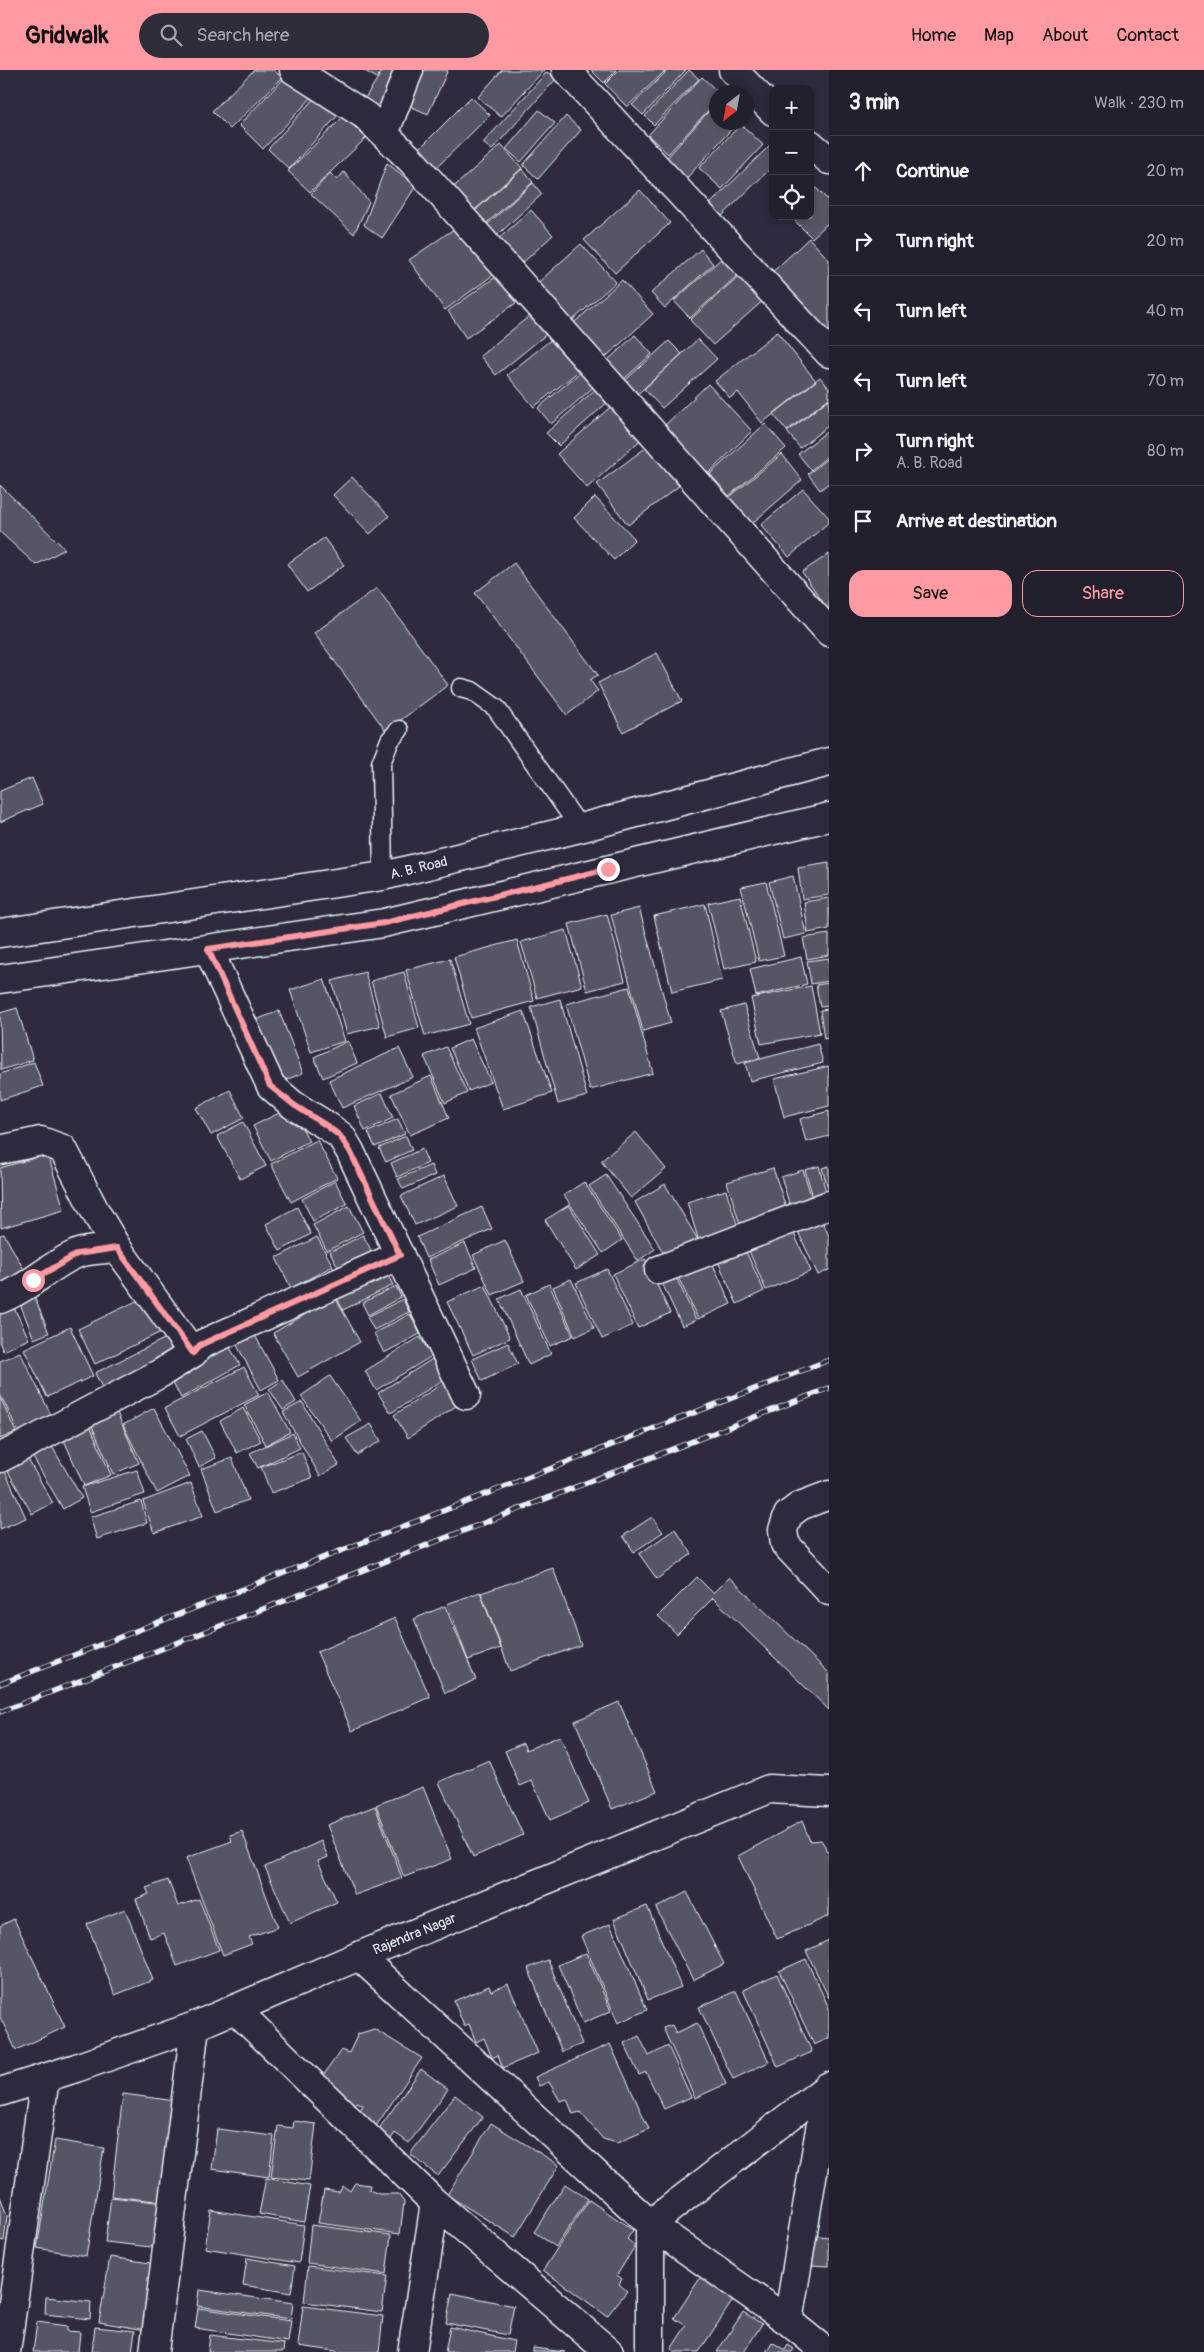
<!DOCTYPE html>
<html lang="en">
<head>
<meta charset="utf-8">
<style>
	:root { --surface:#23202e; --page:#2f2d3a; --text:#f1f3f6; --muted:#a3a3aa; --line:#403e4a; --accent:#ff9aa2 }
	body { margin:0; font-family:Pangolin,sans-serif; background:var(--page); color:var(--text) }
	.controls { position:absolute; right:15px; top:15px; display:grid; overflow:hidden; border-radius:10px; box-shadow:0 2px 8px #0003 }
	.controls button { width:45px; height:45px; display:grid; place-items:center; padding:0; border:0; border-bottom:1px solid var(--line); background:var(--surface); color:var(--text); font:25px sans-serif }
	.compass { position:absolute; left:709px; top:15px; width:45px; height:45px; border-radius:50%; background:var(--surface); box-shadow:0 2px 8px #0003; rotate:211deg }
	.stop { position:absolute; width:15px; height:15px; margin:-11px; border:4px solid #ff9aa2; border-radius:50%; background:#fff }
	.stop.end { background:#ff9aa2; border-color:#fff; box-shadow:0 1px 5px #0008 }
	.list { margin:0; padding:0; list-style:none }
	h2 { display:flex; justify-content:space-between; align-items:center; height:65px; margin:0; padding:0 20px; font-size:21px }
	h2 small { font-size:16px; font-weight:400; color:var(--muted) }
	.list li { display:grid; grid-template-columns:32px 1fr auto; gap:15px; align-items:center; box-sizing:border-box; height:70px; padding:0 20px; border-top:1px solid var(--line) }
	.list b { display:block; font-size:19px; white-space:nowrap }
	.list p { margin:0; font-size:16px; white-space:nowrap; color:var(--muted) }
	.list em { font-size:16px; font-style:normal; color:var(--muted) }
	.actions { display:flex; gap:10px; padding:15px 20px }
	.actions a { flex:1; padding:11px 0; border:1px solid var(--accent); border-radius:15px; text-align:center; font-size:18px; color:var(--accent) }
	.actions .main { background:var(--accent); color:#111 }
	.icon { flex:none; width:28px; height:28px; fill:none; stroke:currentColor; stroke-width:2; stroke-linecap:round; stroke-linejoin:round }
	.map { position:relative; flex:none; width:829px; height:2282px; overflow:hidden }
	header { display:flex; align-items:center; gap:30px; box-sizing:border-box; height:70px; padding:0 25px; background:var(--accent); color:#111 }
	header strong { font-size:24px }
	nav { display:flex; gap:28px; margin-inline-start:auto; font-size:18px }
	.search { width:350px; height:45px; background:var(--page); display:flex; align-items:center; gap:12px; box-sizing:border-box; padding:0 18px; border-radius:28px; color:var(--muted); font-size:19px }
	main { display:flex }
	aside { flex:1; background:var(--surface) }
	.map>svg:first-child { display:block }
	.building { fill:#575565; stroke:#e8f1f8 }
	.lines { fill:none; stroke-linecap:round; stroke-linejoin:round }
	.service-casing { stroke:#e8f1f8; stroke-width:21 }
	.minor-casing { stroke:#e8f1f8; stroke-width:31 }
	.tertiary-casing { stroke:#e8f1f8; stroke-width:31 }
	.secondary-casing { stroke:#e8f1f8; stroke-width:31 }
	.service { stroke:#2f2a3d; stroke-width:18 }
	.minor { stroke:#2f2a3d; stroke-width:28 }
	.tertiary { stroke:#2f2a3d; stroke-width:28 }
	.secondary { stroke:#2f2a3d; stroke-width:28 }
	.rail-casing { stroke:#e8f1f8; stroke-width:5.5 }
	.rail { stroke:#2f2a3d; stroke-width:4; stroke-dasharray:11; stroke-linecap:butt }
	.route { stroke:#ff9aa2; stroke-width:6 }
	.labels { text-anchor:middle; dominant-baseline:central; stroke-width:4; stroke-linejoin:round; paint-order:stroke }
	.street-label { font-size:14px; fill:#e8f1f8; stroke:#2f2a3d }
</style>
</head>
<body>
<header>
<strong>Gridwalk</strong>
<div class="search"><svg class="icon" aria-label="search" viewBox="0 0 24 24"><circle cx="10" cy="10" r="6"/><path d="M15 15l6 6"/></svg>Search here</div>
<nav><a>Home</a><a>Map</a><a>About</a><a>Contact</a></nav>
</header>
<main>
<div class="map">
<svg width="829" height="2282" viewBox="0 0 829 2282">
	<rect width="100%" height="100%" fill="#2f2a3d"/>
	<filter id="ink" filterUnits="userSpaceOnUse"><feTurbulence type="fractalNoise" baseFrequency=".02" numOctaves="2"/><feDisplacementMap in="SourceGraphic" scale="10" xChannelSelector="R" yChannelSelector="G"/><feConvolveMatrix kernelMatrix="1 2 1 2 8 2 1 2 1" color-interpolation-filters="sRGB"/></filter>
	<g filter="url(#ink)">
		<path class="building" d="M254 0H274L282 8 230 59 212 41Z
			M363 0H382L377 8Z
			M383 0H403L380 38 365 28Z
			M418 0H448L428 44 403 33Z
			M502 0H544L501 47 478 27Z
			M591 0H617L604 13Z
			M619 0H666L627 37 605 14Z
			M668 0H686L643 45 632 35Z
			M689 0 699 9 654 55 645 46Z
			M291 1 315 24 263 79 239 55Z
			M547 2 556 9 492 80 483 73Z
			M702 7 718 22 716 32 668 84 648 65Z
			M318 24 340 43 289 99 268 79Z
			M471 27 490 45 436 98 418 80Z
			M716 33V52H738L684 111 664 91Z
			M539 40 555 53 521 92 506 79Z
			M344 46 366 68 310 122 288 101Z
			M566 46 581 60 538 109 523 95Z
			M741 54 763 75 722 119 699 98Z
			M773 72V96L721 147 709 135Z
			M501 75 522 98 469 145 448 122Z
			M387 93 416 116 382 168 364 155Z
			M522 99 533 112 480 159 468 147Z
			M344 102 369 132 354 164 311 124 330 103 337 110Z
			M533 113 542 124 489 173 479 162Z
			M816 118 829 131V152L812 168 790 146H810V124Z
			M640 120 670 153 615 203 584 170Z
			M531 140 553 165 518 197 496 171Z
			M461 154 496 203 445 240 409 190Z
			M809 168 829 190V276L766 208Z
			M581 174 616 212 565 257 531 219Z
			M701 179 713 194 665 238 651 223Z
			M723 187 739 204 690 248 674 231Z
			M743 202 766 228 713 275 690 250Z
			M497 206 516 233 466 268 448 241Z
			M622 210 653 244 598 294 567 259Z
			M533 243 549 262 496 305 480 286Z
			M777 262 816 311 762 353 738 322 730 328 715 311Z
			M635 265 652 284 623 310 606 292Z
			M553 268 580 300 534 337 507 305Z
			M698 269 717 289 662 338 644 319Z
			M669 271 682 284 632 329 620 315Z
			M583 300 596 315 551 354 538 338Z
			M820 307 829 318V328L787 361 773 344Z
			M708 314 752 361 707 405 662 358Z
			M599 316 611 329 559 376 546 363Z
			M829 329V355L800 378 787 362Z
			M615 333 645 366 587 418 557 384Z
			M765 354 786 378 729 426 710 404Z
			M829 360V385L811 400 798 384Z
			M648 376 679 416 628 455 597 414Z
			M782 384 802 410 749 456 727 429Z
			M829 387V413L820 420 808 404Z
			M352 407 389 446 370 464 333 425Z
			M0 415 65 479 36 495 0 462Z
			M803 419 829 448V452L789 487 761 455Z
			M595 427 635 469 614 490 574 448Z
			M324 468 344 495 307 522 287 494Z
			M829 484V541L802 502Z
			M514 493 598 605 590 610 598 621 567 645 475 523Z
			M377 518 448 615 386 661 314 563Z
			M657 583 682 631 623 662 598 613Z
			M32 708 43 734 0 752V721Z
			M829 793V825L802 829 798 798Z
			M793 806 806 864 783 869 769 812Z
			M766 812 784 886 759 891 741 817Z
			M740 826 756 892 724 899 708 833Z
			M829 828V859L808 863 804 832Z
			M705 834 722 910 672 922 654 846Z
			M639 838 671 953 643 961 611 845Z
			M607 844 625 911 587 921 569 854Z
			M566 860 582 916 537 928 521 872Z
			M829 864V885L807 889 803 868Z
			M517 870 534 931 471 948 454 887Z
			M801 887 807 914 756 926 750 899Z
			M829 888V911L811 914 807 891Z
			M450 889 469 954 425 966 406 900Z
			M365 902 380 956 347 964 332 911Z
			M404 902 419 958 387 967 371 911Z
			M324 909 345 971 311 982 290 920Z
			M829 913V936L820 937 816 915Z
			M811 916 820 963 761 974 751 928Z
			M629 917 653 1003 590 1020 566 934Z
			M560 929 587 1026 558 1034 531 937Z
			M744 935 760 988 737 994 721 941Z
			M17 938 33 990 1 1000 0 943Z
			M829 939V968L824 969 820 940Z
			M279 941 303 1003 273 1015 248 953Z
			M523 941 552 1023 503 1039 474 958Z
			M471 969 491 1012 469 1021 450 978Z
			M348 971 357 993 323 1008 314 987Z
			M818 974 823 993 750 1011 745 993Z
			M446 977 467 1023 445 1033 424 986Z
			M399 978 413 1007 342 1038 329 1010Z
			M34 992 43 1016 0 1030V1004Z
			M829 996V1036L784 1047 774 1009Z
			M431 1006 449 1048 410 1065 391 1024Z
			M230 1020 244 1048 211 1065 196 1038Z
			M382 1023 393 1048 365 1061 354 1036Z
			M291 1037 309 1071 271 1091 253 1056Z
			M829 1041V1066L806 1072 800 1049Z
			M398 1049 405 1064 375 1077 368 1062Z
			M243 1052 266 1096 240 1109 217 1066Z
			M636 1062 666 1099 631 1128 601 1091Z
			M406 1066 412 1080 386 1092 379 1078Z
			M317 1070 337 1108 291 1132 271 1094Z
			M422 1079 428 1093 397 1107 391 1093Z
			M48 1084 64 1140 1 1158 0 1098Z
			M431 1095 435 1105 403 1119 398 1109Z
			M819 1096 827 1126 814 1130 805 1100Z
			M829 1096V1122L822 1098Z
			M773 1098 788 1144 741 1158 727 1112Z
			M803 1100 813 1132 791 1139 781 1107Z
			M606 1105 655 1179 638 1191 589 1116Z
			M444 1106 458 1136 415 1155 401 1126Z
			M335 1111 347 1134 313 1151 302 1129Z
			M584 1112 622 1170 603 1183 564 1125Z
			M665 1114 698 1170 666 1188 635 1132Z
			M726 1120 740 1163 700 1175 687 1132Z
			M569 1135 600 1185 576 1200 545 1150Z
			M349 1136 363 1162 327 1181 313 1155Z
			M297 1137 311 1164 280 1181 266 1154Z
			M482 1137 492 1159 426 1188 417 1167Z
			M819 1144 829 1166V1200L818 1205 795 1155Z
			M790 1155 811 1201 766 1220 746 1174Z
			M4 1164 27 1205 0 1220V1165Z
			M363 1165 372 1182 339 1199 330 1182Z
			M317 1167 333 1196 291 1218 276 1188Z
			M505 1170 524 1211 492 1225 473 1185Z
			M465 1173 476 1198 439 1215 428 1190Z
			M742 1173 764 1221 737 1234 715 1185Z
			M645 1189 670 1243 638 1258 613 1204Z
			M711 1190 731 1234 698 1249 677 1205Z
			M384 1198 393 1215 343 1240 335 1224Z
			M607 1199 633 1255 602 1269 576 1213Z
			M674 1203 696 1250 682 1256 660 1209Z
			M571 1209 594 1258 575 1267 553 1217Z
			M549 1214 573 1266 550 1276 526 1225Z
			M485 1215 510 1268 473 1285 447 1232Z
			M396 1216 401 1227 368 1245 362 1233Z
			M521 1219 551 1284 529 1295 499 1229Z
			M149 1225 165 1260 95 1294 78 1259Z
			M34 1226 49 1263 34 1269 19 1231Z
			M335 1227 360 1272 298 1307 273 1263Z
			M10 1229 29 1269 3 1281 0 1274V1234Z
			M403 1229 409 1242 374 1260 367 1247Z
			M410 1244 420 1264 384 1283 374 1263Z
			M250 1256 279 1310 261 1320 232 1266Z
			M70 1257 93 1306 47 1327 24 1279Z
			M420 1267 432 1286 376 1320 365 1301Z
			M166 1268 177 1291 106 1326 95 1303Z
			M508 1273 518 1294 482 1311 472 1289Z
			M229 1276 240 1295 181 1328 170 1308Z
			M20 1282 56 1355 23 1371 0 1324V1291Z
			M434 1288 446 1308 391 1343 378 1323Z
			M244 1297 259 1325 180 1366 165 1338Z
			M330 1306 361 1351 332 1371 301 1326Z
			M283 1310 296 1332 283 1340 269 1319Z
			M445 1312 459 1334 408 1368 394 1345Z
			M268 1322 290 1362 266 1375 244 1335Z
			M0 1327 16 1362 0 1369Z
			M302 1332 339 1395 320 1406 283 1342Z
			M115 1338 139 1393 113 1404 89 1349Z
			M154 1338 190 1406 157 1423 123 1355Z
			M243 1338 261 1371 237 1383 220 1351Z
			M88 1351 111 1405 84 1416 61 1363Z
			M371 1354 381 1371 357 1385 346 1368Z
			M202 1361 216 1388 199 1397 186 1369Z
			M293 1363 300 1378 258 1398 250 1383Z
			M50 1373 82 1428 63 1439 31 1384Z
			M302 1382 312 1408 271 1423 261 1397Z
			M26 1386 53 1433 32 1444 6 1398Z
			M232 1388 248 1430 217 1441 201 1399Z
			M137 1400 145 1424 90 1442 82 1417Z
			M5 1401 26 1448 0 1459V1403Z
			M191 1413 203 1446 154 1463 143 1431Z
			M141 1431 147 1453 97 1469 90 1447Z
			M652 1447 663 1462 634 1482 623 1466Z
			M675 1459 692 1484 657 1509 639 1484Z
			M553 1498 581 1575 510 1601 481 1523Z
			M697 1507 713 1523 729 1507 829 1603V1640L713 1528 677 1564 658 1546Z
			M480 1522 501 1578 468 1590 447 1534Z
			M445 1536 476 1610 445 1623 414 1549Z
			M395 1548 430 1627 352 1661 317 1582Z
			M619 1632 657 1721 612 1739 575 1651Z
			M560 1666 589 1733 550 1750 532 1711 520 1716 505 1681 523 1673 526 1680Z
			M489 1690 523 1765 473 1787 439 1712Z
			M423 1717 452 1789 404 1807 376 1735Z
			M375 1736 402 1808 355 1825 327 1755Z
			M802 1751 810 1771 821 1770 829 1783V1846L777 1869 738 1786Z
			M242 1761 278 1857 249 1867 252 1874 223 1885 186 1788 232 1771 230 1765Z
			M321 1771 328 1787 318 1791 337 1832 290 1853 265 1797Z
			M168 1810 178 1836 199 1829 219 1880 177 1896 164 1863 150 1868 136 1829 149 1824 146 1818Z
			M687 1822 724 1894 693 1910 656 1838Z
			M647 1836 681 1917 648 1930 614 1849Z
			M125 1839 153 1910 115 1925 87 1854Z
			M14 1849 65 1957 16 1980 0 1947V1856Z
			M610 1854 647 1940 618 1953 581 1866Z
			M829 1870V1928L806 1881Z
			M586 1883 611 1941 583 1953 558 1895Z
			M806 1889 829 1938V1968L814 1975 779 1901Z
			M548 1890 582 1974 562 1982 528 1898Z
			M777 1904 812 1982 778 1997 743 1920Z
			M508 1914 538 1983 503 1998 498 1985 492 1988 484 1968 476 1972 469 1954 464 1956 454 1931 489 1916 491 1921Z
			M736 1921 769 1992 733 2009 699 1937Z
			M697 1953 726 2014 695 2028 663 1958 672 1955 676 1963Z
			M374 1959 422 1988 374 2059 356 2048 363 2035 356 2032 350 2041 321 2009 341 1980 349 1983 358 1964Z
			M639 1966 649 1986 668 1976 691 2027 664 2039 646 2002 639 2005 624 1973Z
			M610 1974 649 2059 617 2073 603 2069 580 2042 573 2044 567 2029 560 2031 549 2012 539 2016 535 2007Z
			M421 1999 448 2019 409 2073 395 2063 389 2072 376 2063Z
			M123 2024 176 2031 165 2132 111 2126Z
			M455 2025 483 2047 438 2106 410 2084Z
			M294 2051 316 2054 309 2111 271 2107 278 2056 293 2058Z
			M491 2053 559 2095 515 2167 447 2125Z
			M217 2059 274 2066 269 2107 212 2099Z
			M55 2070 104 2078 86 2186 37 2178Z
			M266 2108 310 2116 304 2152 259 2144Z
			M355 2113 370 2115 369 2120 379 2124H398L404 2132 400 2164 318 2153 324 2120 339 2122 343 2116 350 2121Z
			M565 2114 588 2129 556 2177 534 2162Z
			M0 2126 7 2146 4 2171 0 2170Z
			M111 2127 165 2133 160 2178 105 2172Z
			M589 2130 633 2160 627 2169 635 2176 617 2205 622 2209 619 2214 627 2221 607 2246 543 2200Z
			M211 2140 304 2155 299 2193 205 2178Z
			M311 2155 391 2165 386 2204 307 2193Z
			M812 2165 829 2167V2196L810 2195Z
			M110 2187 157 2194 146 2260 99 2252Z
			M247 2188 295 2196 291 2223 243 2215Z
			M308 2196 387 2206 382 2242 304 2232Z
			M704 2202 737 2224 699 2282H676L671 2279 686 2256 674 2248Z
			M199 2220 293 2233 291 2249 197 2236Z
			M452 2223 514 2236 508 2265 446 2253Z
			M46 2227 91 2232 90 2249 45 2244Z
			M303 2236 383 2246 379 2282H343L298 2276Z
			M198 2238 291 2251 288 2272 195 2258Z
			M743 2242 762 2254 744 2282H717Z
			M37 2252 67 2256V2261L80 2262 78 2282H33Z
			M95 2257 135 2261 132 2282H92Z
			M450 2257 514 2271 512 2282H445Z
			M210 2265 284 2274 283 2282H208Z
			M772 2272 785 2280 788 2275 794 2279 792 2282H766Z
			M533 2278 565 2282H533Z"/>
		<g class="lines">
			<g class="service-casing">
				<path id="service" d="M461 618 472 621 496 638 580 758
					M383 806 381 693 390 670 399 660"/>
			</g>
			<g class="minor-casing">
				<path id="minor" d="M294 0 366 46 384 64
					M409 0 384 64 411 90 829 562
					M566 0 829 283
					M733 0 773 41
					M810 74 829 90
					M208 879 271 1016 293 1035 327 1056 341 1066 350 1081 466 1325
					M0 1080 41 1071 63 1079 95 1141 117 1178 193 1283
					M659 1200 829 1135
					M0 1229C27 1219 48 1197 74 1185 86 1179 104 1180 117 1178
					M0 1388 161 1303 193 1283 200 1275 400 1185
					M829 1425 800 1436 788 1445 783 1460 785 1474 829 1521
					M359 1886 650 2154 788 2251 827 2017
					M235 1939 435 2133 412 2282
					M435 2133 609 2282
					M788 2251 826 2282
					M6 2282 45 2008
					M154 2282 195 1956
					M650 2282V2154L829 2016"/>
			</g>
			<g class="tertiary-casing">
				<g id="tertiary">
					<path id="s1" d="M0 2022 76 1998 195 1956 359 1886 769 1719 829 1722"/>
				</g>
			</g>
			<g class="secondary-casing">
				<g id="secondary">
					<path id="s2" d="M0 863 383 806 580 758 829 692"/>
					<path d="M0 909 384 853 829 747"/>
				</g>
			</g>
			<use href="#service" class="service"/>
			<use href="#minor" class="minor"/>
			<use href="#tertiary" class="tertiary"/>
			<use href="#secondary" class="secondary"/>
			<g class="rail-casing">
				<path id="rail" d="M0 1614 829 1290
					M0 1642 829 1318"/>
			</g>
			<use href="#rail" class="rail"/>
		</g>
	</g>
	<g class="lines" filter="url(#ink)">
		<path class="route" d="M33 1210 77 1184 117 1178 193 1283 200 1275 400 1185 350 1081 340 1066 327 1056 294 1035 270 1016 208 879 384 853 608 799"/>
	</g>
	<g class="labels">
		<g class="street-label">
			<text stroke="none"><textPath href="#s2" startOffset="424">A. B. Road</textPath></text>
			<text stroke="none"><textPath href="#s1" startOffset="444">Rajendra Nagar</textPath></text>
		</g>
	</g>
</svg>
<div class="controls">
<button>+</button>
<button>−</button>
<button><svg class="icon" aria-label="locate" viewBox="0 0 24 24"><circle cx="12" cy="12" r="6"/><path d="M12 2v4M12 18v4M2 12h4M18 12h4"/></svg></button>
</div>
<svg class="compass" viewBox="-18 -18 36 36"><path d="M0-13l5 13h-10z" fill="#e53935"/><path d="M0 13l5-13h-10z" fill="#a3a3aa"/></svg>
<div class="stop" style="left:33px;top:1210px"></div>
<div class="stop end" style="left:608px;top:799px"></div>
</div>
<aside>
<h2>3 min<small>Walk · 230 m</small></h2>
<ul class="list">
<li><svg class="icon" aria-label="ahead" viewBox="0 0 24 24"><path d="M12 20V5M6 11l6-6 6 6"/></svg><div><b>Continue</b></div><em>20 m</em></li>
<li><svg class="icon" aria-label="right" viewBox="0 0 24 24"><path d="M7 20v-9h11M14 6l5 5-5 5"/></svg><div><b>Turn right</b></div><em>20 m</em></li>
<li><svg class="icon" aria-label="left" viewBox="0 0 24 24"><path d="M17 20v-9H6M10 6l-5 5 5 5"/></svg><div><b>Turn left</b></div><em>40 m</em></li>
<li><svg class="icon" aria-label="left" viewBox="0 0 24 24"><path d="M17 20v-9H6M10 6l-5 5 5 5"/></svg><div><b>Turn left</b></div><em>70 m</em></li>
<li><svg class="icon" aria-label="right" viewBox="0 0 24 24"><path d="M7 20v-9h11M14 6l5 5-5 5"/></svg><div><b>Turn right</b><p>A. B. Road</p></div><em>80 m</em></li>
<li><svg class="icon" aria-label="arrive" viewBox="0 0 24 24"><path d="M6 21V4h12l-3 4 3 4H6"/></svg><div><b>Arrive at destination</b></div></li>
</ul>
<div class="actions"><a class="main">Save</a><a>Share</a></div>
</aside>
</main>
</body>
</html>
